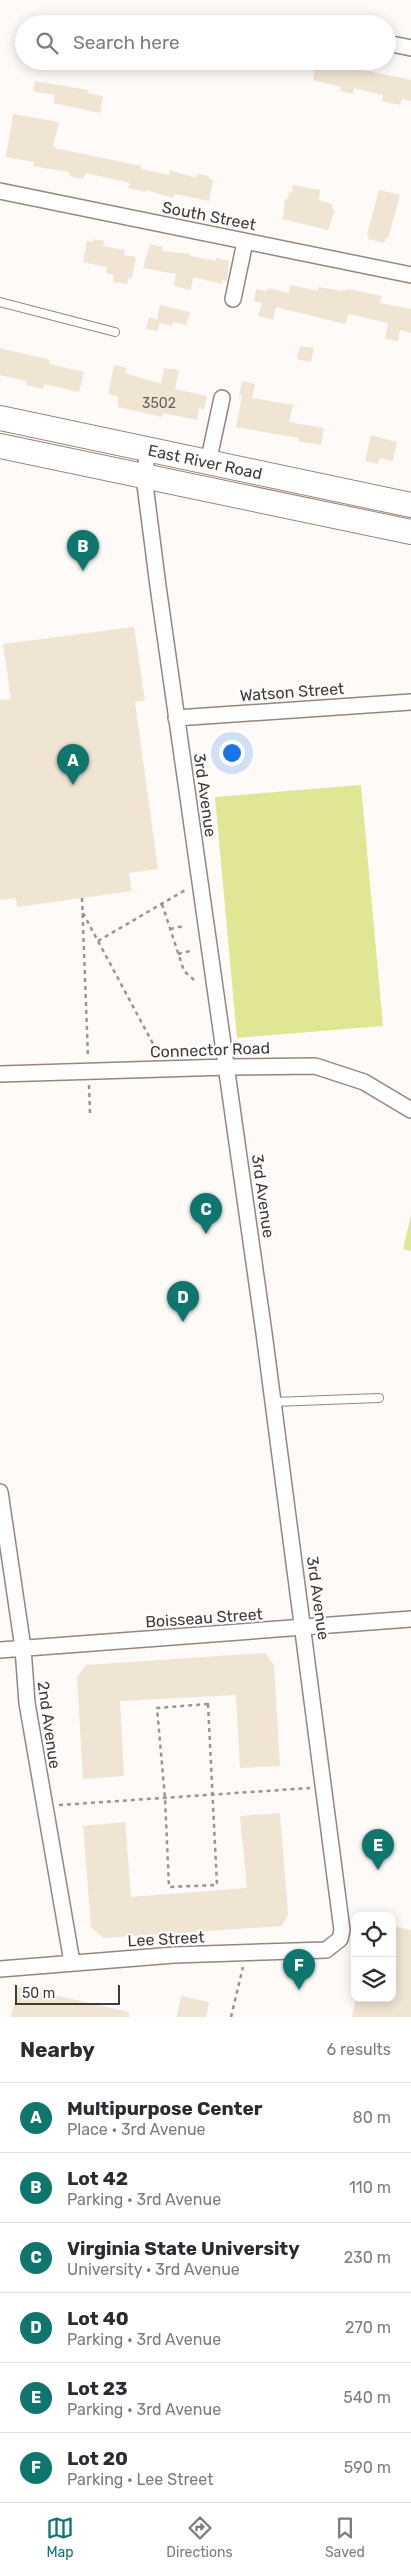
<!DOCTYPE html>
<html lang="en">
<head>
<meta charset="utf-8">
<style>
	:root { --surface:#fff; --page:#f2f2f3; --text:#2b2b33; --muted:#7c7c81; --line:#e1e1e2; --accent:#0f766e }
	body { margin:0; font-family:Rubik,sans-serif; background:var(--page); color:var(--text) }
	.controls { position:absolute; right:15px; bottom:15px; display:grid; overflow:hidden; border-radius:10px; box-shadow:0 2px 12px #0003 }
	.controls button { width:45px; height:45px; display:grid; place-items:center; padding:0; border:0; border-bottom:1px solid var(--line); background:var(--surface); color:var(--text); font:25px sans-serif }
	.scale { position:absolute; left:15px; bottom:12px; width:105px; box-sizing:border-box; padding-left:5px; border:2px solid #423a37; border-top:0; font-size:14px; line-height:18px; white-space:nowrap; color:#423a37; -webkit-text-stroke:4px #fff; paint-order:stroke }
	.you { position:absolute; left:231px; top:752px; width:18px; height:18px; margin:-12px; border:4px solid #fff; border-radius:50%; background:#1a73e8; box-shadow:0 0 0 8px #1a73e833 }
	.badge { display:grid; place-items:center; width:32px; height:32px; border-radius:50%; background:var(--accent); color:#fff; font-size:16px; font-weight:700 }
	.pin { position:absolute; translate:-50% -41px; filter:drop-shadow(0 1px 2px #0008) }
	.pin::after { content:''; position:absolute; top:26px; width:18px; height:15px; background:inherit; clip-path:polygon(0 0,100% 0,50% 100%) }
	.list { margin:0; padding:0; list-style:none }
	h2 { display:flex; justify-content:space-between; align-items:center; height:65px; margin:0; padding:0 20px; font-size:21px }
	h2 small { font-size:16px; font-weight:400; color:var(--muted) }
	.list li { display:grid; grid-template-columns:32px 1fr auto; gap:15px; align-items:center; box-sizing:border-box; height:70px; padding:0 20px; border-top:1px solid var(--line) }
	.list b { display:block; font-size:19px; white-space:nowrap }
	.list p { margin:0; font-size:16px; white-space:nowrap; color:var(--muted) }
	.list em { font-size:16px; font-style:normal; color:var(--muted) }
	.icon { flex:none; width:28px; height:28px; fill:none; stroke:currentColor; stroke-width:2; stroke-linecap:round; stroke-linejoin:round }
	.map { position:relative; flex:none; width:411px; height:2017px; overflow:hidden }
	.search { position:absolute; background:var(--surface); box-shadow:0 2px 12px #0003; left:15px; right:15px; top:15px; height:55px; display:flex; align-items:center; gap:12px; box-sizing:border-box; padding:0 18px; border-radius:28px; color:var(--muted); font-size:19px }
	.sheet { height:485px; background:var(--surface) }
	nav { display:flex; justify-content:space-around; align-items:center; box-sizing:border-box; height:70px; border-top:1px solid var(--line); background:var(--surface); font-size:14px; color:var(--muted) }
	nav a { display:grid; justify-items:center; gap:2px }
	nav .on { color:var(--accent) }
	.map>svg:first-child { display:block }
	.green { fill:#e1e695 }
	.building { fill:#f0e4d3 }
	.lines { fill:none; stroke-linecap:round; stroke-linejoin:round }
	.service-casing { stroke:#98857d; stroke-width:10 }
	.minor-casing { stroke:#98857d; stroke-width:18 }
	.primary-casing { stroke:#98857d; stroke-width:26 }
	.path { stroke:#9a9492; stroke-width:2.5; stroke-dasharray:4 4; stroke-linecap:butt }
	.service { stroke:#fff; stroke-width:8 }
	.minor { stroke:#fff; stroke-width:15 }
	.primary { stroke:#fff; stroke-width:24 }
	.labels { text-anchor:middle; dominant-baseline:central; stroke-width:4.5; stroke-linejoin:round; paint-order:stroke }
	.number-label { font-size:14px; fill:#6e645e }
	.street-label { font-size:16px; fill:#423a37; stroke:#fff }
</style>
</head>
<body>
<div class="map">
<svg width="411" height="2017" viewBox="0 0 411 2017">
	<rect width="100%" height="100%" fill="#fefaf8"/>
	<path class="green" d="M361 785 383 1026 237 1038 215 797Z
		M411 1215V1251L403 1249Z"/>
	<path class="building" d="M317 61H347L364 65 363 70 411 80V101L402 99 400 105 382 101 383 95 354 88 353 94 340 91 341 87 313 80Z
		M35 81 88 90V93L103 96 100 113 53 103 55 95 33 91Z
		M13 114 59 122 53 146 55 148 141 166V169L169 175 170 170 196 178 197 174 209 176V179L213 180 209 201 175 194 174 198 146 190V192L128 188 130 183 86 173 83 179 69 176V172L33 166 34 162 6 157Z
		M293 185 320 190 319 200 333 205 332 209 335 210 328 230 283 219 285 200H287L289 192 292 193Z
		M379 190 400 195 388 238 386 237 384 243 368 239 369 235 367 234Z
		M93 239 104 241 103 246 125 250 124 255 136 257 132 278H129L127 284 113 282 114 275 106 273 107 267 83 262 87 241 93 242Z
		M150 244 163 247 162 251 190 254V256L216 261V258L229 261 227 281 222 280V284L193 277 191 290 174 286 176 274 143 268Z
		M290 285 318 291V287L342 291 349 289 382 296 380 303 411 309V333L400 330 398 341 385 339 388 323 349 314 345 324 276 307 273 320 258 316 262 303 254 301 256 289 267 291 268 288 289 293Z
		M160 305 190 312 186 325 173 322 172 326 160 323 157 331 146 329 149 317 157 320Z
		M300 346 314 348 311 362 297 359Z
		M0 348 50 360 49 364 84 372 79 392 44 384 43 389 26 385 27 381 0 375Z
		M114 365 127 368 125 373 161 384 164 368 179 370 175 389 207 396 204 410 199 408 197 420 163 413 162 417 118 407V397L108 394Z
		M242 381 255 384 252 398 293 405 289 422 324 428 321 445 298 441 299 438 236 427 242 396H245L239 395Z
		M371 435 397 442 393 461 380 458 378 464 365 461Z
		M134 627 145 700 135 702 158 869 129 873 132 891 17 907 16 898 0 900V700L11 699 3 644Z
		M265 1653 274 1665 280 1766 240 1768 236 1695 120 1701 124 1776 83 1779 77 1677 86 1665Z
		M280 1813 288 1914 282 1926 103 1938 91 1927 83 1826 125 1822 131 1897 247 1888 240 1816Z
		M392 1926 411 1930V2017H352L356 1998H392Z
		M18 1987 129 2012V2017H11Z
		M181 1996 209 2002 206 2017H177Z"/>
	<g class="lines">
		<g class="service-casing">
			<path id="service" d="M0 302 115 332
				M273 1402 379 1398"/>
		</g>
		<g class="minor-casing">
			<path id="minor" d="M387 43 411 48
				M0 191 411 275
				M233 299 245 242
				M208 463 222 398
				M176 718 411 702
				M0 1074 227 1067 315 1066 364 1082 411 1110
				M0 1492 23 1648 27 1703 72 1962
				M0 1650 411 1619
				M0 1969 174 1955 326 1950 340 1939 342 1930 264 1333 158 586 144 477 148 450"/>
		</g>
		<g class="primary-casing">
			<path id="primary" d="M0 418 411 505
				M0 446 411 532"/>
		</g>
		<path class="path" d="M82 898 88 1057
			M162 904 184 971 194 980
			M83 913 159 1055
			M170 929 184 926
			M98 941 187 889
			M178 954 190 951
			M89 1085 90 1113
			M208 1704 217 1885 169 1887 165 1798 157 1708Z
			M59 1805 310 1788
			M231 2017 243 1967"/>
		<use href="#service" class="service"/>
		<use href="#minor" class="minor"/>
		<use href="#primary" class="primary"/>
	</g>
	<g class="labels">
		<g class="number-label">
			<text x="159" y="403">3502</text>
		</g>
		<g class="street-label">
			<text transform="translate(209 216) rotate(11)">South Street</text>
			<text transform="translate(205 462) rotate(12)">East River Road</text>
			<text transform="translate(292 692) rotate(-4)">Watson Street</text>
			<text transform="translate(205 795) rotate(82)">3rd Avenue</text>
			<text transform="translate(210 1050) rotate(-2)">Connector Road</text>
			<text transform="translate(263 1196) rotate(82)">3rd Avenue</text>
			<text transform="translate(318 1598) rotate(82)">3rd Avenue</text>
			<text transform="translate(204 1618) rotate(-4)">Boisseau Street</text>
			<text transform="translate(49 1725) rotate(82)">2nd Avenue</text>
			<text transform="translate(166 1939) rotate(-3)">Lee Street</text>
		</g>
	</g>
</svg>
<div class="controls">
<button><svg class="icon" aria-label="locate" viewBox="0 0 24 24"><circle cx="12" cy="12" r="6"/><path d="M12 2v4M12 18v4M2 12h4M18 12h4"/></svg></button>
<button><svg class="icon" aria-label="layers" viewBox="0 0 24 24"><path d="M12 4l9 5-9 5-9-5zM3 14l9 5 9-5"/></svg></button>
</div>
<div class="scale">50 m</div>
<div class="you"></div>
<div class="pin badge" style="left:73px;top:785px">A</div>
<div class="pin badge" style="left:83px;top:571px">B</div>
<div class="pin badge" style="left:206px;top:1234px">C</div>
<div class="pin badge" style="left:183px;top:1322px">D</div>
<div class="pin badge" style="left:378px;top:1870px">E</div>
<div class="pin badge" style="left:299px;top:1990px">F</div>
<div class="search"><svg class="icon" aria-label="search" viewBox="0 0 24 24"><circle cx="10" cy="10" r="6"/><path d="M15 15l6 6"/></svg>Search here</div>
</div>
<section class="sheet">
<h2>Nearby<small>6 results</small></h2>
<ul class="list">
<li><span class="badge">A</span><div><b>Multipurpose Center</b><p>Place · 3rd Avenue</p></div><em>80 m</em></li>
<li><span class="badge">B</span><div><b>Lot 42</b><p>Parking · 3rd Avenue</p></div><em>110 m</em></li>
<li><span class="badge">C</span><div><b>Virginia State University</b><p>University · 3rd Avenue</p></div><em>230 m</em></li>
<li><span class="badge">D</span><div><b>Lot 40</b><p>Parking · 3rd Avenue</p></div><em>270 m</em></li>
<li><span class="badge">E</span><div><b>Lot 23</b><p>Parking · 3rd Avenue</p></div><em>540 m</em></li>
<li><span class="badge">F</span><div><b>Lot 20</b><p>Parking · Lee Street</p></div><em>590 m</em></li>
</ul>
</section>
<nav>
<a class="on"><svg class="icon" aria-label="map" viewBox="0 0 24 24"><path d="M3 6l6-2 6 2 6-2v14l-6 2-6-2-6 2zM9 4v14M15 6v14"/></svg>Map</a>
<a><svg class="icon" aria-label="directions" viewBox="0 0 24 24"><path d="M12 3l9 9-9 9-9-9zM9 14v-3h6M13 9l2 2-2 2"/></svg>Directions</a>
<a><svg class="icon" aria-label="saved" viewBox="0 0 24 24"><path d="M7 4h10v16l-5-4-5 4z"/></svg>Saved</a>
</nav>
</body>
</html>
